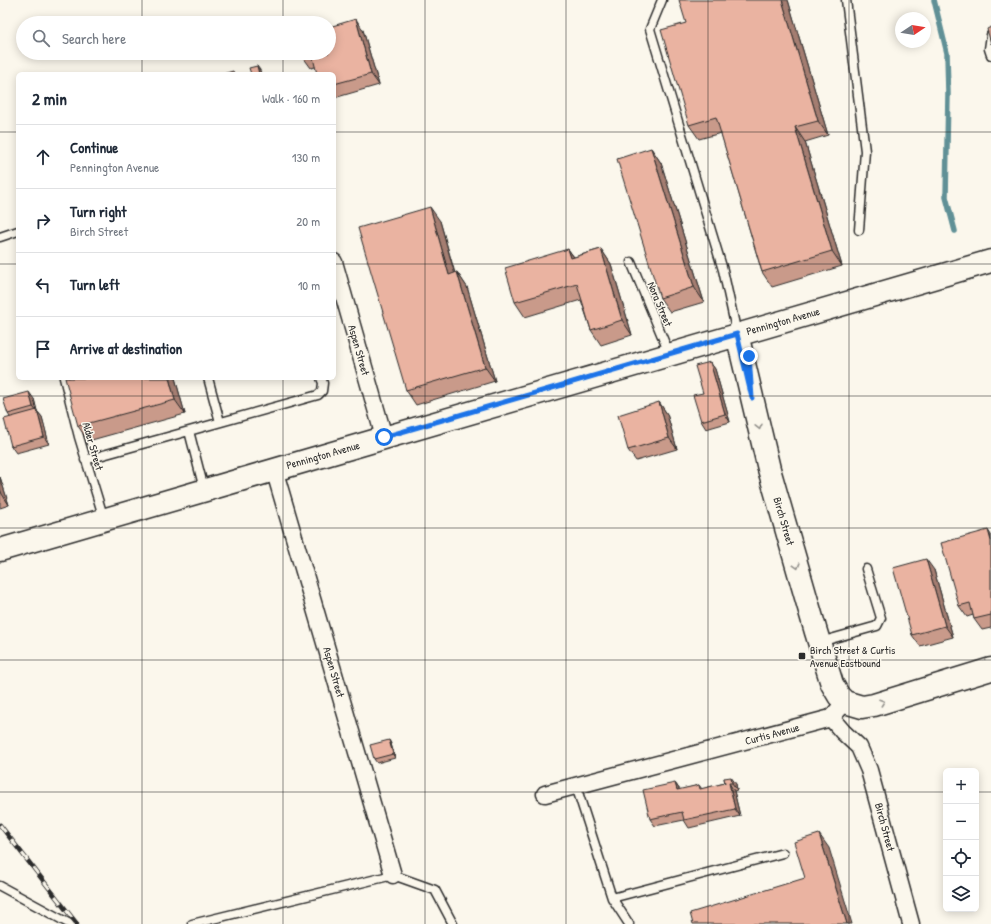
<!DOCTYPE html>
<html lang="en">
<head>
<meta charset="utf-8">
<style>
	:root { --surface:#fff; --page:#f6f6f7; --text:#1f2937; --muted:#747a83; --line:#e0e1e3 }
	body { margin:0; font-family:"Patrick Hand",sans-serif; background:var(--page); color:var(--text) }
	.controls { position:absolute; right:12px; bottom:12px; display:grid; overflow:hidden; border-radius:6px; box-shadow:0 2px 10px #0003 }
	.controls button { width:36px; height:36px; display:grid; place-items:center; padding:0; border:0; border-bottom:1px solid var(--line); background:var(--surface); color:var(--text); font:20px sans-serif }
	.compass { position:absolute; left:895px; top:12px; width:36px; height:36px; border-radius:50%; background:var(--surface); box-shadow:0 2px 10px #0003; rotate:78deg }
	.stop { position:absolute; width:12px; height:12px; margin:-9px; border:3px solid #1a73e8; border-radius:50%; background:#fff }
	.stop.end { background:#1a73e8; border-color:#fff; box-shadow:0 1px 4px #0008 }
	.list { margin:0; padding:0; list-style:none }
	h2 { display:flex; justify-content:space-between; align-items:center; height:52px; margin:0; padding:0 16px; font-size:17px }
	h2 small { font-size:13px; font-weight:400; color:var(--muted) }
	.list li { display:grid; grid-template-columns:26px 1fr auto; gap:12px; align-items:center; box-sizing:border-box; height:64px; padding:0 16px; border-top:1px solid var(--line) }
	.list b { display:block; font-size:15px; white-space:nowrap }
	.list p { margin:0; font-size:13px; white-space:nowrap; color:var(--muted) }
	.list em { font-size:13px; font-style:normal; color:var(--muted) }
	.icon { flex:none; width:22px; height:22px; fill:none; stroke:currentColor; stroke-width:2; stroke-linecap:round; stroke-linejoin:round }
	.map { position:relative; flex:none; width:991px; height:924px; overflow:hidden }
	.search { position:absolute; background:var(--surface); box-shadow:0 2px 10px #0003; left:16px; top:16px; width:320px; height:44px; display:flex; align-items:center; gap:10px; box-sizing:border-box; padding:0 14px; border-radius:22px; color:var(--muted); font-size:15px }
	.panel { position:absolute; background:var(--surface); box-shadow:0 2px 10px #0003; left:16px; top:72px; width:320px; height:308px; border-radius:6px }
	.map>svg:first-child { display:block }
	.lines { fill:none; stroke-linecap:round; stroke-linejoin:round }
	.stream { stroke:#609096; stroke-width:5.5 }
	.lane-casing { stroke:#2b2b2b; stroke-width:11 }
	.street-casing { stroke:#2b2b2b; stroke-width:19 }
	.secondary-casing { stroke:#2b2b2b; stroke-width:25 }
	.lane { stroke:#fbf7ec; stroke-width:8 }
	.street { stroke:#fbf7ec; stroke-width:16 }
	.secondary { stroke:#fbf7ec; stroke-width:22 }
	.rail-casing { stroke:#2b2b2b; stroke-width:4.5 }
	.rail { stroke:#fbf7ec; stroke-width:3; stroke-dasharray:9; stroke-linecap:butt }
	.wall { fill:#c99a8a; stroke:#2b2b2b }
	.shaded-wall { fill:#a47d71; stroke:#2b2b2b }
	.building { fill:#eab3a1; stroke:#2b2b2b }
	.oneway { stroke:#93918c }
	.route { stroke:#1a73e8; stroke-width:5 }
	.grid { fill:none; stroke:#2b2b2b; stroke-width:1; stroke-opacity:0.55 }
	.poi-dot { fill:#2b2b2b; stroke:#fbf7ec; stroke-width:1.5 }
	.labels { text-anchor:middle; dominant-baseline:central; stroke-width:3; stroke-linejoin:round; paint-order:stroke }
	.street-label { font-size:11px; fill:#2b2b2b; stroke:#fbf7ec }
	.poi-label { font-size:11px; fill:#2b2b2b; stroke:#fbf7ec; text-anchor:start }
</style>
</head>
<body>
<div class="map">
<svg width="991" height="924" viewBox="0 0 991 924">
	<rect width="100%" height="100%" fill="#fbf7ec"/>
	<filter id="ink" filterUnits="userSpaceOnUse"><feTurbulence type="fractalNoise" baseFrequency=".025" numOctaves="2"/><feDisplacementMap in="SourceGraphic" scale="8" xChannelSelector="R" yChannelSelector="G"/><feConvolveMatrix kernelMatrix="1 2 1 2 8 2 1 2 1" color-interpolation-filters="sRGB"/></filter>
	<g filter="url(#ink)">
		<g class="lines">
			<path class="stream" d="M934 0 947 53 948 94 946 197 955 231"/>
			<g class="lane-casing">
				<path id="lane" d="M662 0 650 29 723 270 737 334
					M846 0 865 151 859 230
					M991 35 989 49 991 55
					M0 237 18 231
					M631 262 669 353
					M64 378 79 437 104 519
					M208 378 220 422
					M85 460 189 431
					M204 489 189 431 318 395 322 391 323 383 321 378
					M820 642 877 626 881 618 866 569
					M576 786 612 898 629 924
					M0 886 70 924
					M612 898 783 853
					M192 924 393 875 435 890 453 924"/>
			</g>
			<g class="street-casing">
				<path id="street" d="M334 262 384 437
					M274 469 393 875
					M831 718 843 732 859 747 869 770 911 924
					M545 794 831 718 845 702"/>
			</g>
			<g class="secondary-casing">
				<path id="secondary" d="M737 334 769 469 816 632 832 684 839 696 845 702 862 707 874 705 991 669
					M0 550 991 261"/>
			</g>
			<use href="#lane" class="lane"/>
			<use href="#street" class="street"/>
			<use href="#secondary" class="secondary"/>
			<g class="rail-casing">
				<path id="rail" d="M0 825 77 924"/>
			</g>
			<use href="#rail" class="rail"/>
		</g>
		<path class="wall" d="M788 0 828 135 805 142 842 266 772 287 762 272 721 133 699 139 689 125Z
			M363 30 379 85 334 98V74L315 67 311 68 303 57Z
			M651 148 661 163 704 302 670 312 660 298Z
			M440 221 455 273 457 272 467 287 495 381 416 405 406 390Z
			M568 249 574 257 601 249 611 264 632 335 601 345 591 330 581 300 525 317 515 302Z
			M710 362 715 369 730 422 706 429 701 421 703 393Z
			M175 378 185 414 88 441 78 426Z
			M34 399 37 411 42 417 49 444 16 453 11 446 10 417 8 414Z
			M659 402 667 414 677 449 636 461 628 450Z
			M0 477 9 505 0 508Z
			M991 535V628L982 630 974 619 973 615 967 617 959 606Z
			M934 570 953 637 920 646 912 635Z
			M389 740 391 744 395 758 377 763 374 759Z
			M724 778 736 784 737 790 734 791 740 816 689 828 684 820 655 826 650 819 675 783 680 790 699 785 702 789 725 783Z"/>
		<path class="shaded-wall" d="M782 0H788L828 135 818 121Z
			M356 19 363 30 379 85 371 74Z
			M257 66 260 70 261 74H259Z
			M795 127 805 142 842 266 832 251Z
			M651 148 661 163 704 302 694 287Z
			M430 207 440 221 459 289 449 275Z
			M568 249 578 263 571 258Z
			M601 249 611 264 632 335 622 320Z
			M457 272 467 287 495 381 485 367Z
			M710 362 715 369 730 422 725 414Z
			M169 378H175L185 414 175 400Z
			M29 392 34 399 37 411 42 417 49 444 44 437 38 413 33 407Z
			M659 402 667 414 677 449 669 438Z
			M0 477 9 505 2 494 0 489Z
			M988 530 991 535V541Z
			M926 559 934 570 953 637 945 626Z
			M389 740 391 744 395 758 393 754Z
			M731 777 736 784 737 790 732 783Z
			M675 783 680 790H677Z
			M729 783 734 791 740 816 735 809Z
			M819 834 829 848 852 924H847Z"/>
		<path class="building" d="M679 0H782L818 121 795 127 832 251 762 272 716 117 689 125 661 30 686 23Z
			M356 19 371 74 334 84V74H317L312 54 303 57 302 53H329V27Z
			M991 27V44L987 29Z
			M257 66 259 74H251L249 68Z
			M233 71 234 74H223Z
			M651 148 694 287 660 298 617 159Z
			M430 207 449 275 457 272 485 367 406 390 358 228Z
			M568 249 571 258 601 249 622 320 591 330 577 284 515 302 505 268Z
			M710 362 725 414 701 421 693 395 703 393 695 366Z
			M65 378H169L175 400 78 426Z
			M29 392 33 407 8 414 3 399Z
			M659 402 669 438 628 450 618 415Z
			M37 410 44 437 11 446 4 419Z
			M988 530 991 541V615L974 619 970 603 959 606 941 543Z
			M926 559 945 626 912 635 893 568Z
			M389 740 393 754 374 759 370 745Z
			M731 777 732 783H729L735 809 684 820 682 812 650 819 643 790 675 783 677 790 699 785 700 789 725 783 724 778Z
			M819 834 847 924H693L690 913 805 878 794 842Z"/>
		<defs><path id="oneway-chevron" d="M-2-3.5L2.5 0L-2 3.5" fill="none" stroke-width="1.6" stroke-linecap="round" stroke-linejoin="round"/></defs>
		<g class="oneway">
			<use href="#oneway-chevron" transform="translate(759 427) rotate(77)"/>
			<use href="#oneway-chevron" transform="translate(797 566) rotate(74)"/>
			<use href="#oneway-chevron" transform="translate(882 702) rotate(-19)"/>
		</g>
	</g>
	<g class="lines" filter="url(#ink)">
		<path class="route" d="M384 437 737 334 752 398 749 356"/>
	</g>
	<path class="grid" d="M142 0V23M283 0V23M425 0V924M566 0V924M708 0V924M849 0V924M142 53V74M283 53V74M0 132H18M334 132H991M0 264H18M334 264H991M142 378V924M283 378V924M0 396H991M0 528H991M0 660H991M0 792H946M976 792H991"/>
	<rect class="poi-dot" x="798" y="652" width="8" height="8" rx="2"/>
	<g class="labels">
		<g class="street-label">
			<text transform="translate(660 304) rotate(67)">Nora Street</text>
			<text transform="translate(783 321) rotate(-16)">Pennington Avenue</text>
			<text transform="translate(359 350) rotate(74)">Aspen Street</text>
			<text transform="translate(93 446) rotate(74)">Alder Street</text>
			<text transform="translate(323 455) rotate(-16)">Pennington Avenue</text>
			<text transform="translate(784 521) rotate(74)">Birch Street</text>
			<text transform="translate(334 672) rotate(74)">Aspen Street</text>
			<text transform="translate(772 734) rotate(-15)">Curtis Avenue</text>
			<text transform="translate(885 827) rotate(75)">Birch Street</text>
		</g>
		<g class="poi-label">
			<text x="810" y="650">Birch Street &amp; Curtis<tspan x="810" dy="13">Avenue Eastbound</tspan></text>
		</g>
	</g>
</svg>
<div class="controls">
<button>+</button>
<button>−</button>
<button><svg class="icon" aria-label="locate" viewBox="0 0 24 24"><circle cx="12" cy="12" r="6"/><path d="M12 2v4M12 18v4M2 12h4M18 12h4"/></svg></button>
<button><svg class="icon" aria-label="layers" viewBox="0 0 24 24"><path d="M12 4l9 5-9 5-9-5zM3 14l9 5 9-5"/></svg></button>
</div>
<svg class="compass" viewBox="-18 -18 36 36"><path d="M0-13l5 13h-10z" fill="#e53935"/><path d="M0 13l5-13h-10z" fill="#747a83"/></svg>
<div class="stop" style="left:384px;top:437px"></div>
<div class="stop end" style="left:749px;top:356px"></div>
<div class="search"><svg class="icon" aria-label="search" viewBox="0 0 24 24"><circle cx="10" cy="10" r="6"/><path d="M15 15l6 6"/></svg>Search here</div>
<section class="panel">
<h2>2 min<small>Walk · 160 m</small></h2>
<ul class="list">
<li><svg class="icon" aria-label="ahead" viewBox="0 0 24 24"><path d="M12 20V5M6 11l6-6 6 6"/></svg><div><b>Continue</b><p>Pennington Avenue</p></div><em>130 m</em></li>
<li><svg class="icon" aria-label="right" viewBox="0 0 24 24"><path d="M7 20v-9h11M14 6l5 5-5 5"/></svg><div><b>Turn right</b><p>Birch Street</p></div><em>20 m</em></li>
<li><svg class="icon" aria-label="left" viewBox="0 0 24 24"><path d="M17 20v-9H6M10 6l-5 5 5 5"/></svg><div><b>Turn left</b></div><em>10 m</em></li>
<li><svg class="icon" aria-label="arrive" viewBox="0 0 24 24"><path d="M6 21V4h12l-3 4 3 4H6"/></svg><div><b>Arrive at destination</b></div></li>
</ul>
</section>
</div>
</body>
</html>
